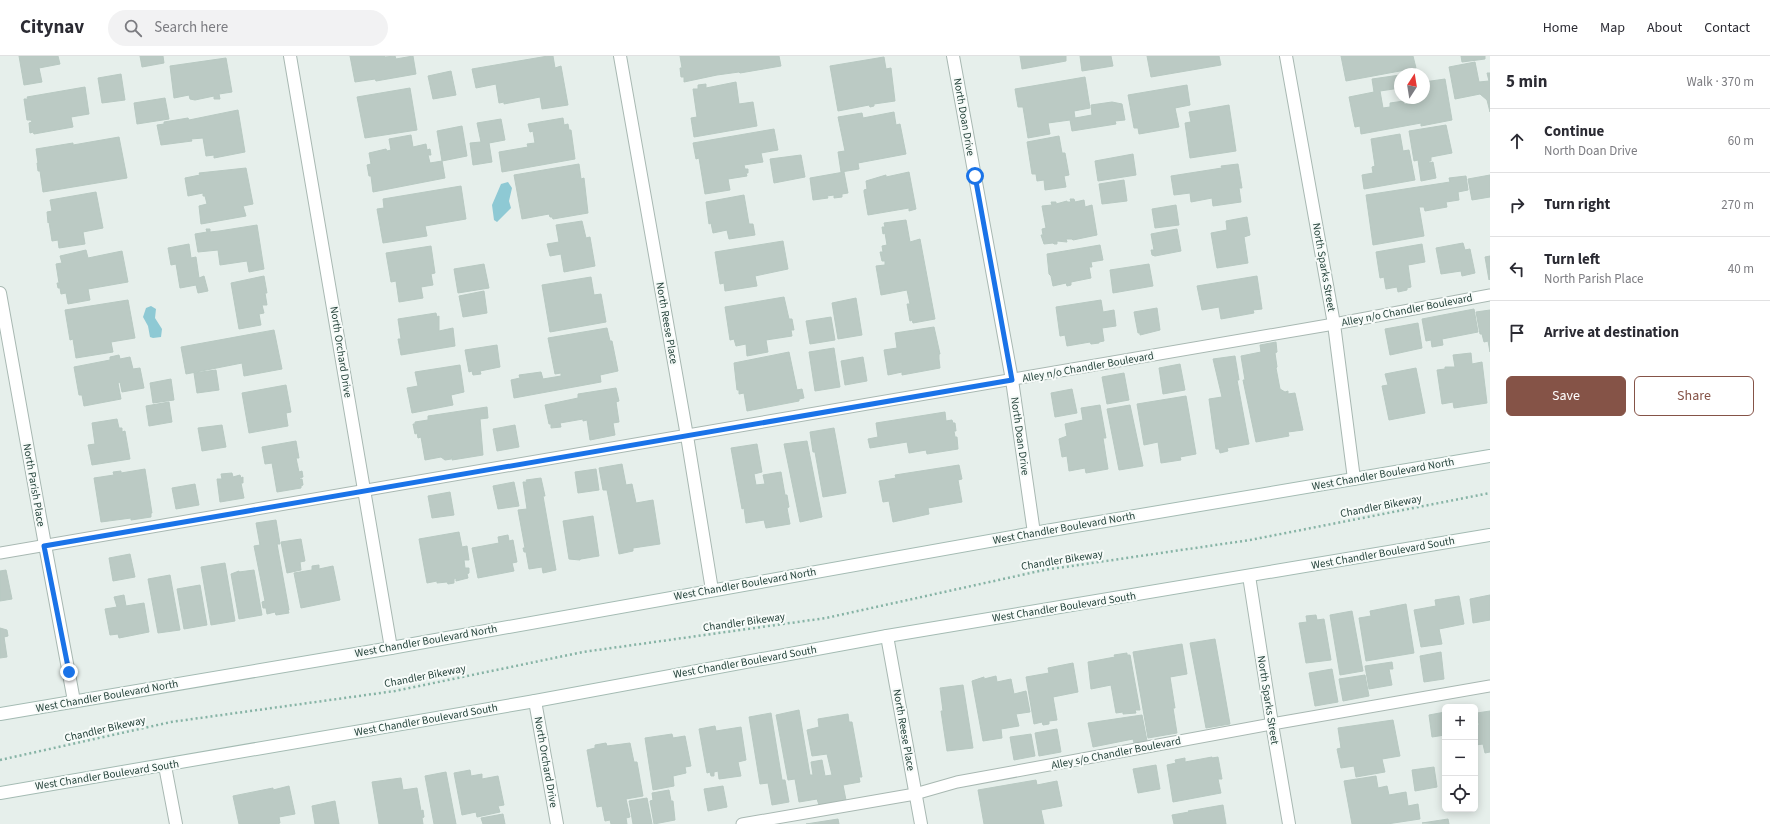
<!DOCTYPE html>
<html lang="en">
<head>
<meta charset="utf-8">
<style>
	:root { --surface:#fff; --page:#f2f2f3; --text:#2b2b33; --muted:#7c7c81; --line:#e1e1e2; --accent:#855347 }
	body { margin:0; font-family:"Source Sans 3",sans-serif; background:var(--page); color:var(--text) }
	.controls { position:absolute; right:12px; bottom:12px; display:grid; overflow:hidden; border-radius:6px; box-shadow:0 2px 10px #0003 }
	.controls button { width:36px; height:36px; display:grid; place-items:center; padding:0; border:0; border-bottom:1px solid var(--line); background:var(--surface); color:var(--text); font:20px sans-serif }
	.compass { position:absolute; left:1394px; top:12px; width:36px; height:36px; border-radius:50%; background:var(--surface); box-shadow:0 2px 10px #0003; rotate:12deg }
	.stop { position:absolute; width:12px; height:12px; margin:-9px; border:3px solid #1a73e8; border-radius:50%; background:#fff }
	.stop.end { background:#1a73e8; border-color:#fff; box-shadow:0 1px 4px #0008 }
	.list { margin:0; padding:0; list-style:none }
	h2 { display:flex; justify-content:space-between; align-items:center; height:52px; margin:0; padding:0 16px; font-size:17px }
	h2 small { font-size:13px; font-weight:400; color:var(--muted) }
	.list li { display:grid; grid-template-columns:26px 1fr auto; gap:12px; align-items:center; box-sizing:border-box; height:64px; padding:0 16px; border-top:1px solid var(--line) }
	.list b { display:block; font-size:15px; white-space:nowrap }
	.list p { margin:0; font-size:13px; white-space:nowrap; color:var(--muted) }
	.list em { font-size:13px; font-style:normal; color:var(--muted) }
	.actions { display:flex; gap:8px; padding:12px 16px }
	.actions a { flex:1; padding:9px 0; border:1px solid var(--accent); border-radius:6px; text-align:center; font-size:14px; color:var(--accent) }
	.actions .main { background:var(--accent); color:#fff }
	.icon { flex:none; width:22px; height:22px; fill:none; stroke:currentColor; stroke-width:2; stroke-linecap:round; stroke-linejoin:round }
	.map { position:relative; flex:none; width:1490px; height:768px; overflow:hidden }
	header { display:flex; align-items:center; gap:24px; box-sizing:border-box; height:56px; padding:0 20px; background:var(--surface); border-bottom:1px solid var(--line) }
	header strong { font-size:19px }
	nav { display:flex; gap:22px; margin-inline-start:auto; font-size:14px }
	.search { width:280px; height:36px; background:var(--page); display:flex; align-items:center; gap:10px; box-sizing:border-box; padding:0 14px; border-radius:22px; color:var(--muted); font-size:15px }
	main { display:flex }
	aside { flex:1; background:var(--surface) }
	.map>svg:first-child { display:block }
	.water { fill:#8ec9d4 }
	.building { fill:#bbcac4; stroke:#b8c9c2 }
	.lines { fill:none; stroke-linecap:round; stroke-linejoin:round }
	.service-casing { stroke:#a8b8b2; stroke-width:13 }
	.minor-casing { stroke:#a8b8b2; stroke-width:14 }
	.secondary-casing { stroke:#a4bbb3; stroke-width:14 }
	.path { stroke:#86b3a5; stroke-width:2.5; stroke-dasharray:2 3; stroke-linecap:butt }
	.service { stroke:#fff; stroke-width:11 }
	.minor { stroke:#fff; stroke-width:12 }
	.secondary { stroke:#fff; stroke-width:12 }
	.route { stroke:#1a73e8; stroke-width:5 }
	.labels { text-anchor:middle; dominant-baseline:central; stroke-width:4; stroke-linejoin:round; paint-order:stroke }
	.street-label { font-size:11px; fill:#24423a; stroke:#f7fbf9 }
</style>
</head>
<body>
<header>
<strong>Citynav</strong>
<div class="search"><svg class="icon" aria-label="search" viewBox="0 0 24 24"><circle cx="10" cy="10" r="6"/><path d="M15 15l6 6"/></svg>Search here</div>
<nav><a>Home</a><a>Map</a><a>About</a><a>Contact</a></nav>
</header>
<main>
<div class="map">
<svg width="1490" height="768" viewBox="0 0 1490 768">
	<rect width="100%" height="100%" fill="#e6efeb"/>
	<path class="water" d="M508 126 512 132 509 145 511 152 497 166 494 164 492 149 501 128Z
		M151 250 156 253 155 262 162 273 161 281 153 282 150 281 148 270 143 261 146 252Z"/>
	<path class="building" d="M19 0H58L60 8 39 12 42 26 24 29Z
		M140 0H163L164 7 142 11Z
		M350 0H384L385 1 395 0 396 3 413 0 416 18 376 25 375 23 355 26Z
		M548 0H553L555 12 561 10 568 49 542 53 540 41 504 48V46L499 47 496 28 476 32 472 13Z
		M680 0H779L781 10 740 17 739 16 717 19 684 26V21H681L680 12H682Z
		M1020 0H1066V5L1022 13Z
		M1080 0H1111L1113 10 1082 15Z
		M1147 0H1219L1221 9 1151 21Z
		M1341 0H1413L1416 12 1346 25Z
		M1461 0H1485V3L1462 6Z
		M884 1 886 13 891 12 895 45 874 48V50L870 51 869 49 838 55 830 10Z
		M226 2 232 36 219 38 220 43H214V40L195 44 190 43 189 39 174 42 170 10Z
		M1475 6 1479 26 1489 25 1487 17H1490V56L1487 44 1480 38 1455 43 1449 11Z
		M451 15 456 39 433 43 428 20Z
		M121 18 125 44 102 47 98 22Z
		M1400 19V32L1380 35 1383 52 1390 51V47L1404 45V48H1416L1415 42H1424V26L1445 23 1452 64 1421 70V67L1361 78 1360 70 1355 71 1349 41 1374 36 1372 23Z
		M1085 21 1090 52 1074 55 1075 62 1092 59 1091 49 1112 46 1122 48 1125 64 1115 65 1116 68 1072 75 1070 64 1048 67 1050 78 1028 82 1023 51H1018L1015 33Z
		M736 26 739 48 753 46 757 70 694 81 691 62 697 61 693 33H698V29L706 28V32Z
		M1187 29 1190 49 1175 52 1179 71 1139 78 1138 72H1134L1128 39Z
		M85 31 89 58 71 61 73 71 34 78 33 76 30 77 29 67 32 66 31 64H27L24 43H28L27 41Z
		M410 32 417 74 365 82 357 41Z
		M165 42 169 63 137 68 134 47Z
		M1229 49 1236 95 1190 102 1185 67 1191 66 1189 56Z
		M238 54 245 96 214 102V99L206 100 203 82 191 83 192 85 161 89 157 69 164 68V66L188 62 189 64Z
		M894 56 896 69 900 68 906 98 858 107 859 113 841 116 838 96 845 95 838 61 862 57 863 62Z
		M563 62 564 69 568 68 569 74H571L575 103 502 116 499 96 528 91 527 88 535 87 533 75 530 76 528 68Z
		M501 63 505 84 489 87 492 106 473 109 470 87 481 86 477 67Z
		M1446 69 1452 97 1431 101V105H1429V107L1433 106 1436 122 1421 125 1418 104 1414 105 1409 75Z
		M462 70 467 100 442 105 437 75Z
		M774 73 778 94 761 97 763 106 744 109 745 113H748V117H746L747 120 728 123 730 134 705 138 699 102 696 103 693 87Z
		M1400 78 1403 95 1409 94 1415 124 1364 133 1362 119 1373 117 1372 111 1375 110 1371 83Z
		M411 79 413 91 426 88 427 94 430 93 431 99H428L430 107 442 105 445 122 373 136 371 120H369L367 109 371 108 369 97 386 93 387 95 391 94 389 83Z
		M1059 80 1062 97H1065L1069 119 1064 120 1066 131 1045 134 1044 124 1037 125 1036 118H1032L1027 86Z
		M119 81 127 122 43 136 40 115H38L37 107H38L36 93 73 87V89Z
		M1133 98 1136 119 1098 125 1095 105Z
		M801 99 805 121 774 127 770 103Z
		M579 108 581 123 584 122 588 157 553 163 552 161H550L549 158 522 163 514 119Z
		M1238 108 1242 132H1239L1241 146 1213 150 1212 142 1191 146 1190 137 1174 139 1171 120 1222 112 1221 110Z
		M246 112 253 148 243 150 246 160 201 168 199 150 207 148 205 140H203V137L188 140 185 122 200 119 199 117Z
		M844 116 848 137 842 138V141L834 142V139L827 140 828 142 813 144 810 122Z
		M909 116 916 153 909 155V152L868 159 864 136V134L867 133 866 125 886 119V121Z
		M1490 119V141L1472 144 1468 123Z
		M1466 120 1468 134 1458 136 1459 144 1446 146 1447 151 1425 155 1424 151H1419L1424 180 1373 189 1366 139 1450 126 1449 122Z
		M1124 124 1127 145 1102 148 1099 128Z
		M461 130 466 163 425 170 427 180 383 187 377 153 384 152 383 143Z
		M96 136 103 172 83 176 85 188 59 192 58 184 52 185 49 166 48 167 47 156 52 155 50 144Z
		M744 139 749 168H753L755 179 729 183 727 174 713 177 711 167 709 168 706 146Z
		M1070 143H1074L1075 146 1084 144 1085 151 1092 149 1097 179 1073 184 1072 183H1066L1067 186 1057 185V188H1054L1053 187 1044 188 1041 179H1043L1042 173 1046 172 1042 150 1052 149 1051 146H1056V148L1067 145V146H1071Z
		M1176 149 1179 169 1155 172 1152 153Z
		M1247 161 1250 179 1244 181 1248 207 1217 212 1211 177 1227 174 1226 165Z
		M906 164 910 186 920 183 935 263 913 267 912 264 910 265 907 248H910L907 234 881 239 876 210 885 209V205H882L880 196H883L882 190 887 189 885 177 883 178 882 171H885L884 167Z
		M582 165 586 182 590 181 595 210 564 216 561 198 550 200 547 188 559 186 556 169Z
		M257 169 264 213 249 216 247 205 220 209 218 194 198 196 195 178 207 176 206 173H210V176L219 175Z
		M1177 173 1181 195 1155 200 1152 199 1151 194H1154L1151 178Z
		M783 185 788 213 755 220 757 230 725 235 724 227 720 228 715 196Z
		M1463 187 1465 194 1470 193 1475 217 1462 220 1461 215 1441 218 1436 192Z
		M189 188 191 202 196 201 199 222 204 220 208 235 198 237 196 229 180 232 176 208 171 209 168 192Z
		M1422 188 1425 206 1408 209 1411 231 1407 232V234L1398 236 1397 231 1386 233 1384 221 1380 222 1376 196Z
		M1100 189 1103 204 1091 206 1092 211H1089L1091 222 1071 226V229L1067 230 1066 227 1053 230 1051 220 1049 218 1047 198Z
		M431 190 435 217 431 218 433 229 421 231 423 242 399 246 396 225 391 226 386 197Z
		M86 194 88 202 122 195 128 226 88 233 90 244 68 248 66 237 61 238 60 232H58L57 227H59L56 208 62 207 60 200Z
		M1490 200V223L1489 224 1485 201Z
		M484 208 489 232 458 237 454 213Z
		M1149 208 1153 230 1113 237 1110 214Z
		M264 220 267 237H265L267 249H262L264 257 259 258 261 269 239 273 231 227Z
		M1257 220 1262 253 1253 254 1254 257 1221 263 1219 251 1202 254 1197 230Z
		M591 221 594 239 601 238 606 266 550 276 542 229Z
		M484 235 487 257 463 261 459 240Z
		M784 241 789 263H792L794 274H791L792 280 766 284 768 296 747 300 746 288 736 290 734 283 730 284 725 251Z
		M856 242 862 279 838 283 832 247Z
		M128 244 135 282 111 286 113 296 76 302 73 283 70 284 65 254Z
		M1101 244 1103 256 1114 254 1116 270 1102 272 1104 285 1099 286V287L1091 288 1090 286 1067 290 1065 279 1060 280 1056 251Z
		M1157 252 1160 274 1140 279V277H1138L1134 256Z
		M1474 253 1478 276 1442 283 1443 289 1432 291 1431 284 1426 285 1422 263Z
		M1490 254V296L1488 285 1484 286 1482 278H1480L1476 256Z
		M436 257 437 261 439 260V275L453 272 455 290 401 299 398 283H401L398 263Z
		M831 261 835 284 810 288 806 265Z
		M1418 267 1422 292 1390 299 1385 273Z
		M934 271 940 298H939V303L940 312 902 319V316L888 319 884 294 897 292 895 277Z
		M607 272 610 285H612L618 315 600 319 601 326 514 342 511 324 520 322 519 319 541 316 543 323 561 320V317L555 318 548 282Z
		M274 274 282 313 244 320 242 307 186 318 181 291Z
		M1276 286 1277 296 1275 297 1277 311 1276 312 1280 333 1285 336 1288 335V338L1295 337 1303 374 1288 376 1289 380 1256 386 1243 324H1245L1241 300 1261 296 1260 289Z
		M497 289 500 311 480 315 481 318 473 319 472 315 469 316 465 294Z
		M834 292 840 331 815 335 809 296Z
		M789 296 797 334 802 333 804 342 799 343V345L747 355 744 337 739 338V334H737L734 307Z
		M1471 297 1472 308 1482 306 1487 347 1454 352 1453 346 1442 348 1437 314 1445 313V311H1455L1453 299Z
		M119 299 120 303 130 301 133 313 140 312 144 332 122 336 120 326 118 327 121 343 84 350 82 339H79L74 311 110 304V301Z
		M1235 300 1239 324H1237L1249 388 1227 392 1228 395 1220 397 1219 393H1216L1209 343 1222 341 1213 303Z
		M863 301 867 325 845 329 841 305Z
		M1180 308 1185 334 1163 338 1159 312Z
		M460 309 464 336 451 339 453 349 412 357 407 332 418 330 415 316Z
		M1416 312 1425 357 1389 364 1382 330 1388 329 1385 318Z
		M216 314 219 334 197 337 194 317Z
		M1124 317 1129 344 1107 348 1102 321Z
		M171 323 174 344 153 347 150 327Z
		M286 329 291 356 286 357 288 370 249 377 242 337Z
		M616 332 619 345 616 346 619 366 613 367 615 379 590 384 587 364 583 365V363L560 367 561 371 551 372V368H549L545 349 578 342V338Z
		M1072 333 1077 357 1055 361 1051 337Z
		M1186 340 1196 398 1180 401 1181 404 1161 407 1158 386 1144 389 1137 348Z
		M169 346 172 366 149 370 146 350Z
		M1100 349 1106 382H1103L1108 413 1086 417 1085 412 1069 415 1067 400 1062 401 1059 383 1067 380 1065 368 1083 364 1081 352Z
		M1130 349 1143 410 1119 414 1107 353Z
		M487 351 488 362 480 363 483 399 452 404V400L451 403 445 404 441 401 425 404 421 381 418 382 417 377 415 378 413 368H415V366L428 364V360Z
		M945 356 946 365 952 364 953 367H955L956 375H954L955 381H957L958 393 927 398 926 394 909 397 907 386 870 392 868 383 878 381 876 367Z
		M117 363 119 372H122V376L125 375 130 403 92 409 88 389 95 388 92 367Z
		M222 369 226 391 202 395 198 372Z
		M515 369 519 391 497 395 493 373Z
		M834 372 846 437 823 441 815 396H813L810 376Z
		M296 385 299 402H296L299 416 302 415 303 421 299 422 300 423H302L303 429 301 430V432L277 436 272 407 265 408 262 391Z
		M807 385 822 461 800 466 784 388Z
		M757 388 762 416 754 418 756 429 765 428 763 419 781 416 785 439H787L789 451 787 452 790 468 766 472 764 464 746 467 744 452 742 453 731 392Z
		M622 408 626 429 632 428 636 447 653 444 660 488 633 492V495L619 498 607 434H603L599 412Z
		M959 409 962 423 958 424 962 446 928 452 929 458 893 466 889 445 883 446 879 425 896 422 895 419Z
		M145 413 152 457H151V461L131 464V462L101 466 94 422 114 419 113 416 121 415V417Z
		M596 413 599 434 578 437 575 416Z
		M232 417 233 421 240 419 241 422 243 421V427H241L244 442 220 446 217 423H222L221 418Z
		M541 422 545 440H543L556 514 543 517 542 511 529 513 526 496H524L523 492H525L518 454 527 453 523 426H527L526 424Z
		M514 426 519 450 498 453 493 430Z
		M195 428 199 449 176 453 172 432Z
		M450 436 454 459 432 462 428 440Z
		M593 460 599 500 581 503V502L580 504 569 503 563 465Z
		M276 464 280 488H277L289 554H288L289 557 276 559 275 556 267 558 266 552H263L262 546 265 545 254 490 260 489 256 467Z
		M459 476 462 491 467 490 469 504H464L465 512H469V517L467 518 468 522 456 525V522L454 523V527L448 528 447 526 437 527V525L427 527 419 483Z
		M508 479 509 485 513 484 517 506 512 507 514 515 478 522 472 492 499 487 498 481Z
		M301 483 305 505 300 506 301 514 287 517 281 486Z
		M130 498 135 521 113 525 109 502Z
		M225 507 235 565 211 569 201 511Z
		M319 509V513L333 510 340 544 301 552 294 517 312 514V510Z
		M6 514 12 543 0 545V515Z
		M254 514 262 559 239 563 231 518 239 515V516Z
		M170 519 180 574 158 577 148 523Z
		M200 529 207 569 184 573 177 533Z
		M124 539 126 550 144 547 149 576 119 582 118 578 110 579 105 553 117 551 114 541Z
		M1490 539V564L1473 567 1470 543Z
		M1459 540 1464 568 1439 573 1442 588 1421 591 1414 554 1436 550 1435 544Z
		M1406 548 1414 597 1366 605 1359 562 1371 560 1370 555Z
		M1352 555 1363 615 1340 619 1330 559Z
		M1316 559 1317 564 1324 563 1331 604 1306 607 1299 567 1307 566 1306 560Z
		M0 572 7 574 8 580 4 581 7 601 0 602Z
		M1215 583 1230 668 1206 672 1190 587Z
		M1182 588 1187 618 1170 621 1175 652H1173L1177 677 1148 682 1133 596Z
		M1441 596 1444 623 1424 626 1420 600Z
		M1127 597V599H1130L1140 654H1135L1136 657 1123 658V656L1116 657 1111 629 1091 633 1088 606 1115 601 1114 599Z
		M1392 606 1393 613H1389L1392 629 1369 633 1365 610Z
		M1073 607 1078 636 1053 641 1057 664 1049 665V668L1043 669 1042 666 1034 668 1026 621 1049 617 1048 612Z
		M1332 613 1338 646 1315 650 1309 617Z
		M1365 619 1369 640 1343 645 1339 623Z
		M996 620 997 626 1011 623 1014 638 1026 635 1030 656 1016 658 1019 670 1001 673 1002 682 983 685 972 625 984 621V623Z
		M963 629 973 692 947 695 941 655H943L940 632Z
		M799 654 810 719H813L811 706 822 704 825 720 832 719 827 698 812 700 807 674 819 671 818 663 848 658 849 666H852L862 721H859L860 726 843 729 846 744 819 749 817 743 799 746 795 723 788 724 776 659Z
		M1490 655V696L1485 697 1483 688 1475 689V670L1479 669 1477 657Z
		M1445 656V679L1432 681 1429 659Z
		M771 657 782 724H785L789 746 772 749 768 727 760 728 749 661Z
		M1142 659 1147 685 1134 687 1133 683 1093 691 1088 667Z
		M1393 664 1400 700 1382 703 1385 716 1356 721 1354 710 1341 712 1337 693 1341 692 1338 672Z
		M715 670 716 675 741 671 746 704 738 706 741 720 719 723 718 715 714 716V720H711L710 716 707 717 699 673Z
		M1057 673 1061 696 1039 700 1035 677Z
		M672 678 673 682 685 680 691 710 685 711 686 717 673 720 674 730 653 734 645 682Z
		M1031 678 1035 700 1014 704 1010 681Z
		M606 687 607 690 630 687 634 706H637L643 740 626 743 630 761 626 762 627 768H611L610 764 605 765 602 750 597 751 587 694 595 692V689Z
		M1212 701V702L1218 701 1222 723H1218L1221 737 1173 746 1167 709 1176 707 1175 704 1185 702V706Z
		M1156 709 1160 733 1138 737 1133 713Z
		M1434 711 1437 731 1415 735 1412 714Z
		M470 714 471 720 482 718V723L498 720 504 749 498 750 500 756 477 761 476 756 462 759 454 717Z
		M446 716 456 768H434L425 720Z
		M1376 720 1378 732 1387 730 1389 739 1406 736 1408 750 1418 748 1420 763 1387 768H1352L1344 725Z
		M401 722 403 734 417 732 421 755 423 754 424 761 422 762 423 768H379L372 726Z
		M1036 724 1037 729 1057 725 1062 750 1041 754 1044 768H984L978 734Z
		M289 730 295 758 279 761 280 767 277 768H239L233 740 273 732V734Z
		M723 730 727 751 708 755 704 733Z
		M669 734 671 745H673L675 764 654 768 650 745 653 744 652 737Z
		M647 742 652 768H633L629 745Z
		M335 745 339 768H315L312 750Z
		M1223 749 1226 768H1174L1172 759 1189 756 1188 755Z
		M503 758 505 768H483L481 762Z
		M838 763 839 768H806Z
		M1448 763 1449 768 1422 767Z"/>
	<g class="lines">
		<g class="service-casing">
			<path id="service" d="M0 497 1334 268 1490 239
				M742 768 915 738 957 726 1272 668 1490 630"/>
		</g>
		<g class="minor-casing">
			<path id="minor" d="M290 0 391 592
				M620 0 687 380 712 534
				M953 0 1012 324 1034 477
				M1286 0 1334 268 1354 423
				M0 237 45 489 74 645
				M1249 520 1272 668 1289 768
				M887 580 921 768
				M535 645 557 768
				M165 710 176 768"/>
		</g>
		<g class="secondary-casing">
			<path id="secondary" d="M0 658 391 592 1034 477 1490 400
				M0 737 535 645 887 580 1490 479"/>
		</g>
		<path class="path" d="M0 704 171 666 395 635 583 596 826 562 1044 514 1250 484 1490 437"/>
		<use href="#service" class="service"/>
		<use href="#minor" class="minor"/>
		<use href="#secondary" class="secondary"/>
	</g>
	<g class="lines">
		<path class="route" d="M69 616 44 490 1012 324 975 120"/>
	</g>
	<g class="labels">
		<g class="street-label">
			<text transform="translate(964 61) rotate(80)">North Doan Drive</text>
			<text transform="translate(1324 211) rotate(80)">North Sparks Street</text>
			<text transform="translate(1407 254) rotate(-11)">Alley n/o Chandler Boulevard</text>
			<text transform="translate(667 267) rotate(80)">North Reese Place</text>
			<text transform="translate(341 296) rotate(81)">North Orchard Drive</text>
			<text transform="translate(1088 311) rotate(-10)">Alley n/o Chandler Boulevard</text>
			<text transform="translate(1020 380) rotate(82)">North Doan Drive</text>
			<text transform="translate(1383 418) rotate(-10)">West Chandler Boulevard North</text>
			<text transform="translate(34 429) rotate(80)">North Parish Place</text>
			<text transform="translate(1381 450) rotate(-11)">Chandler Bikeway</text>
			<text transform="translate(1064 472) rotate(-10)">West Chandler Boulevard North</text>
			<text transform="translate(1383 497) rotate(-10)">West Chandler Boulevard South</text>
			<text transform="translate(1062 504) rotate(-9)">Chandler Bikeway</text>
			<text transform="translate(745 528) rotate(-10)">West Chandler Boulevard North</text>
			<text transform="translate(1064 551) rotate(-9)">West Chandler Boulevard South</text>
			<text transform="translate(744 566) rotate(-8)">Chandler Bikeway</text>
			<text transform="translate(426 585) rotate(-10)">West Chandler Boulevard North</text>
			<text transform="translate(745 606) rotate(-10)">West Chandler Boulevard South</text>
			<text transform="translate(425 620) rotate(-11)">Chandler Bikeway</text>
			<text transform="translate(107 640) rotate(-10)">West Chandler Boulevard North</text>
			<text transform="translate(1268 644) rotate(81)">North Sparks Street</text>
			<text transform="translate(426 664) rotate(-10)">West Chandler Boulevard South</text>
			<text transform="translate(105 673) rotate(-13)">Chandler Bikeway</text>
			<text transform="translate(904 674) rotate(80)">North Reese Place</text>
			<text transform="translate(1116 697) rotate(-11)">Alley s/o Chandler Boulevard</text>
			<text transform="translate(546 706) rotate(80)">North Orchard Drive</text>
			<text transform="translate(107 719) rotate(-9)">West Chandler Boulevard South</text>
		</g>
	</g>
</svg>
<div class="controls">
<button>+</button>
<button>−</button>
<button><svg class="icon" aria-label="locate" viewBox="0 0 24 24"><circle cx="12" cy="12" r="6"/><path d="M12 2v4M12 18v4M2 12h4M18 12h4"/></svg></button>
</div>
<svg class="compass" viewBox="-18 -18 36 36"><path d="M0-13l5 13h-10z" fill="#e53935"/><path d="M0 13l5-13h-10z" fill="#7c7c81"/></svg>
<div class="stop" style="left:975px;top:120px"></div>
<div class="stop end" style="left:69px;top:616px"></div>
</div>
<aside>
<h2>5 min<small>Walk · 370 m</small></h2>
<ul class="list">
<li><svg class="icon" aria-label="ahead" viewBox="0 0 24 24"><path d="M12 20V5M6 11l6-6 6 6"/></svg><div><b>Continue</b><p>North Doan Drive</p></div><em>60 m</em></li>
<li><svg class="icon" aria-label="right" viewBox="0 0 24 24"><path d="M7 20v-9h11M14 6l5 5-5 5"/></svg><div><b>Turn right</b></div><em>270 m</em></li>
<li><svg class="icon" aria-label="left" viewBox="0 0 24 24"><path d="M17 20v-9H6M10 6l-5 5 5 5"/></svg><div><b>Turn left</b><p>North Parish Place</p></div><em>40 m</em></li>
<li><svg class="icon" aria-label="arrive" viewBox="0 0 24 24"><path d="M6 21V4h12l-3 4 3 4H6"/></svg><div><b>Arrive at destination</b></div></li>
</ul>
<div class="actions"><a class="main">Save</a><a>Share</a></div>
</aside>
</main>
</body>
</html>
